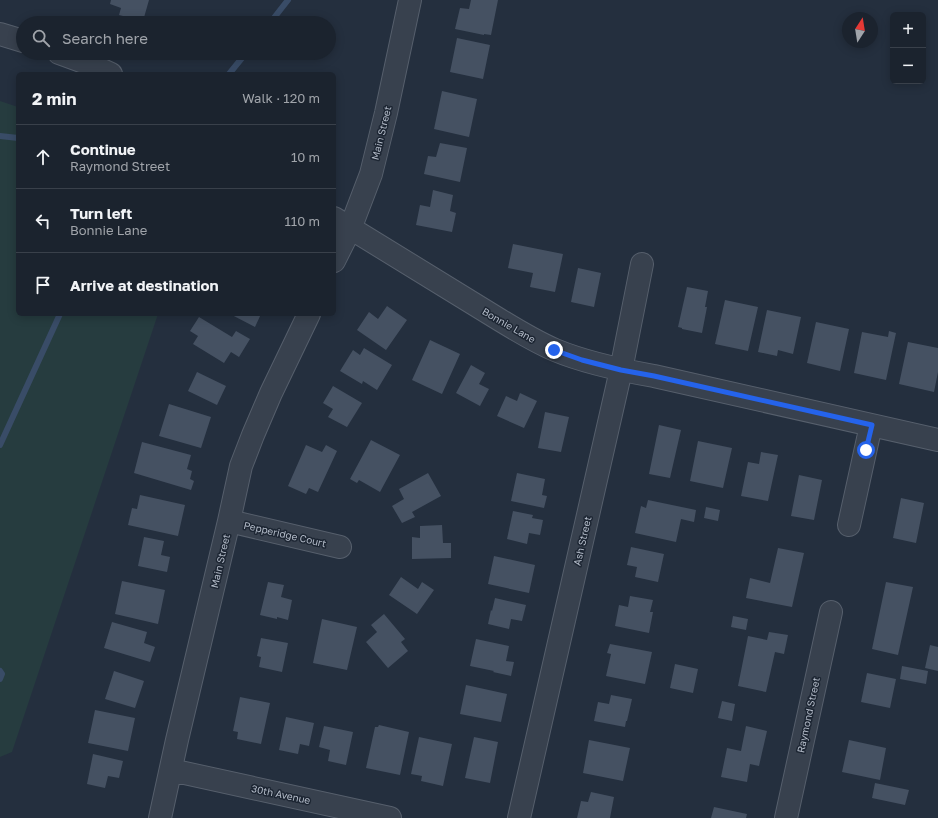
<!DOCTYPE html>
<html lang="en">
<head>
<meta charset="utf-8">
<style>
	:root { --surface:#1b232e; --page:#242b36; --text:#f1f3f6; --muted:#a0a4aa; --line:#39404a }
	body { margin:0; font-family:"Golos Text",sans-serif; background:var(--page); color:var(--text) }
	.controls { position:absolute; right:12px; top:12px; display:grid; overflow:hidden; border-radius:6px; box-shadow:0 2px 10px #0003 }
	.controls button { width:36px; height:36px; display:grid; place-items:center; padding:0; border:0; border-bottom:1px solid var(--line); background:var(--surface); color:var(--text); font:20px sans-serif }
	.compass { position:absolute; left:842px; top:12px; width:36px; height:36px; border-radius:50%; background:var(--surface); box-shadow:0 2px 10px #0003; rotate:12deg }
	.stop { position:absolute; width:12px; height:12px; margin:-9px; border:3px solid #2563eb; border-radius:50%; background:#fff }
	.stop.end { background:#2563eb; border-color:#fff; box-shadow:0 1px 4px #0008 }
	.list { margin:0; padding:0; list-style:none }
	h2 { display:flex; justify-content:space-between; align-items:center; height:52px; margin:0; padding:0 16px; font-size:17px }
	h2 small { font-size:13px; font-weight:400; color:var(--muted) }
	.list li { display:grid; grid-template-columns:26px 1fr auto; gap:12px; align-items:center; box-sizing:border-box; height:64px; padding:0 16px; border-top:1px solid var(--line) }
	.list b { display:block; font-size:15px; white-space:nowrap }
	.list p { margin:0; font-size:13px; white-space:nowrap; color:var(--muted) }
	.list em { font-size:13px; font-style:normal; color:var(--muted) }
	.icon { flex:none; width:22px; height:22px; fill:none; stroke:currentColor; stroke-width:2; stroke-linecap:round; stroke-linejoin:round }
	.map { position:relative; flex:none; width:938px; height:818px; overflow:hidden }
	.search { position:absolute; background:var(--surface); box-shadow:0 2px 10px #0003; left:16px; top:16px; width:320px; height:44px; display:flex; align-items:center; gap:10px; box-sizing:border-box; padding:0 14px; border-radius:22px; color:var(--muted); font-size:15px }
	.panel { position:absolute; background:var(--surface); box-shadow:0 2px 10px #0003; left:16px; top:72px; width:320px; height:244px; border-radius:6px }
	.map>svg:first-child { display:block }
	.green { fill:#263c3f }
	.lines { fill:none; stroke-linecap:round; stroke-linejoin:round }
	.stream { stroke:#394c67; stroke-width:6 }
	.building { fill:#455162 }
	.minor-casing { stroke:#565f6c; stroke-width:24 }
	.minor { stroke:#38414e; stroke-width:22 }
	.route { stroke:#2563eb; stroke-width:5 }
	.labels { text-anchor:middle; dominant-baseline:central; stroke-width:3; stroke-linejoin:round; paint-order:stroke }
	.street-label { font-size:10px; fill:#b4bcc9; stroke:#1d2633 }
</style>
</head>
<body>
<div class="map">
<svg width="938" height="818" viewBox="0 0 938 818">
	<rect width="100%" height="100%" fill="#242f3e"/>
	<path class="green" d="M0 101 18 107V314H158L12 752 0 757Z"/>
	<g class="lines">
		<path class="stream" d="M270 23 288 0
			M229 74 246 53
			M0 136 18 138
			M0 445 60 314
			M0 671 2 674 0 679"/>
	</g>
	<path class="building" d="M111 0H149L143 21 119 15 121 8 110 4Z
		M471 0H498L491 35 484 34V35L455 29 460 8 469 9Z
		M457 38 490 45 483 79 450 72Z
		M442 91 477 99 469 137 434 129Z
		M440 143 467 148 460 182 424 174 428 156 436 157Z
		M433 190 453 195 450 211 456 213 452 232 416 225 420 205 430 207Z
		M513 244 563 254 555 292 530 287 533 273 508 268Z
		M578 268 601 273 594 307 571 302Z
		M687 287 708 291 705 307H707L702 333 682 329V328L678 327Z
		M725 300 758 307 748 351 715 344Z
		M387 306 407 320 386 350 357 330 369 312 378 319Z
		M767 310 801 317 793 354 778 350 777 356 758 352Z
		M230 314H261L255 327Z
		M199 317 232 337 236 331 250 339 239 357 231 352 224 363 193 344 198 336 190 331Z
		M816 322 849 329 840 371 807 363Z
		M889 331 896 333 886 380 854 373 862 332 888 337Z
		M430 340 460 354 442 394 412 380Z
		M908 342 938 348V372L934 392 899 384Z
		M364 348 392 365 377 390 363 381 362 384 340 371 353 350 360 355Z
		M471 365 485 373 479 384 489 389 480 406 456 393Z
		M197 372 226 386 217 405 188 391Z
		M333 386 362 403 347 427 328 417 333 409 323 403Z
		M520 393 537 401 524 428 497 416 506 396 517 401Z
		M169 404 211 417 201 448 159 436Z
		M545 412 569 417 561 452 538 448Z
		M659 425 681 430 670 478 649 474Z
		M371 440 400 455 380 492 359 480 357 483 350 479Z
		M698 441 732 448 723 488 690 481Z
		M142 442 191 455 187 469 192 471 190 479 194 481 191 490 134 473Z
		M306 445 322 452 326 445 337 451 318 492 309 488 306 494 288 486Z
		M761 452 778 455 768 501 741 496 748 462 759 464Z
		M428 473 441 496 412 512 415 517 402 523 392 506 404 499 399 489Z
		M517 473 545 479 542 495 547 496 544 508 511 501Z
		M799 475 822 480 814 520 791 516Z
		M140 495 185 505 178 536 128 525 132 508 137 509Z
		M901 498 924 503 916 543 893 538Z
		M648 500 696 510 694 522 681 519 676 542 635 533 641 506 646 508Z
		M706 507 720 510 718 521 704 518Z
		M513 511 533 515 532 518 543 520 540 535 529 533 527 544 507 539Z
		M442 525 443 543H451V558L412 559V537L420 538V526Z
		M144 537 164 541 161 555 170 557 167 572 138 566Z
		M631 547 664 554 658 582 635 577 637 567 627 565Z
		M778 548 804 553 792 607 746 598 750 578 770 583Z
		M494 556 535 565 529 593 488 584Z
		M401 577 418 589 422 582 434 590 417 614 389 595Z
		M122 581 165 590 158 624 115 614Z
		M268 582 284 585 281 597 292 600 288 620 277 617V619L260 615Z
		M886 582 913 587 898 655 872 649Z
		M630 596 653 600 650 612H653L649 633 615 626 619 605 628 607Z
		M495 598 526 605 522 621 511 619 509 629 488 624 491 610 492 611Z
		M384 614 405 639 401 642 408 651 388 668 366 642 377 632 371 625Z
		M733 616 748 619 746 630 731 627Z
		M322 619 357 627 347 670 313 663Z
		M112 622 147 632 144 643 155 647 150 662 104 648Z
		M769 632 788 635 784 654 775 652 766 692 738 686 748 636 767 640Z
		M261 638 288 643 282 672 259 667 261 657 257 656Z
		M476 639 509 646 506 661 514 662 511 676 493 672 494 671 470 666Z
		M610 644 652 652 645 684 606 676 611 654 607 653Z
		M930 645 938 647V671L925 668Z
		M675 664 698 669 693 693 670 688Z
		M902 666 928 671 926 684 900 679Z
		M114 671 144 681 135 708 105 699Z
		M867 673 896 679 890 708 861 702Z
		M466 685 507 694 501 722 460 714Z
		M611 695 632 699 627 721H626L625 727 594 721 598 702 609 704Z
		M240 697 270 703 261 744 237 739 238 732 233 731Z
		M722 701 735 704 732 721 718 718Z
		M95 710 135 718 128 751 88 743Z
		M286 717 314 723 309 746 300 744 298 754 279 750Z
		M379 725 409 732 400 775 366 768 375 727H378Z
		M324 726 353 732 346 765 328 761 330 750 319 747Z
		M746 726 767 731 759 766 750 764 747 782 721 777 727 748 741 751Z
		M419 737 452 744 443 786 421 781 422 776 411 774Z
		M474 737 498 742 490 783 465 778Z
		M589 740 630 748 623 781 583 773Z
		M849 740 886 748 880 780 842 772Z
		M93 754 123 761 119 778 108 776 105 788 87 784Z
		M875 783 909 790 905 805 872 798Z
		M591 792 614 797 610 818H577L581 801 588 802Z
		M714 807 747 814 746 818H711Z"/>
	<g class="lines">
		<g class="minor-casing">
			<path id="minor" d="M0 34 23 41
				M59 53 89 64 111 74
				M334 218 500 320C518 331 536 342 555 350 586 363 620 370 654 376L938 440
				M334 261 350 229 371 174 386 113 410 0
				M229 521 340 547
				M849 525 871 425
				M171 770 390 818
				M160 818 177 740 229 521 241 466 253 435 271 393 309 314
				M519 818 621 370 642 264
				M786 818 831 612"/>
		</g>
		<use href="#minor" class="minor"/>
	</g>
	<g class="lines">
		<path class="route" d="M554 350 582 360 621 370 654 376 872 425 866 450"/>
	</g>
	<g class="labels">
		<g class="street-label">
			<text transform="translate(381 133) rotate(-76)">Main Street</text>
			<text transform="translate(509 325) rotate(30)">Bonnie Lane</text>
			<text transform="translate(285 534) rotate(13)">Pepperidge Court</text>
			<text transform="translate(582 541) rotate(-77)">Ash Street</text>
			<text transform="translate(220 561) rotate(-77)">Main Street</text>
			<text transform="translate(808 715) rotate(-78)">Raymond Street</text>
			<text transform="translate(281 794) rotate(12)">30th Avenue</text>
		</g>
	</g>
</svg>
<div class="controls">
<button>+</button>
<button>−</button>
</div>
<svg class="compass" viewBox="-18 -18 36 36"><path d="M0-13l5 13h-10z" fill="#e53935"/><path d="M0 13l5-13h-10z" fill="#a0a4aa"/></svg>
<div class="stop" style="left:866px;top:450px"></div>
<div class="stop end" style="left:554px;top:350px"></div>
<div class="search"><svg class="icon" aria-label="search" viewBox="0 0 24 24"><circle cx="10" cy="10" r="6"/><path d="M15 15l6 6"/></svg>Search here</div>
<section class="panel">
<h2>2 min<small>Walk · 120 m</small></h2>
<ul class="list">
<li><svg class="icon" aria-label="ahead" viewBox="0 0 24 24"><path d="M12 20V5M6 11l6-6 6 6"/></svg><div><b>Continue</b><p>Raymond Street</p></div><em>10 m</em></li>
<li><svg class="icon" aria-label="left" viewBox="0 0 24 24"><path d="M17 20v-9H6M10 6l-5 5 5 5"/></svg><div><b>Turn left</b><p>Bonnie Lane</p></div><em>110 m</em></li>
<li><svg class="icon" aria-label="arrive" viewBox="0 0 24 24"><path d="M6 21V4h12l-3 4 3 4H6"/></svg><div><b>Arrive at destination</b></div></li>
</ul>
</section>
</div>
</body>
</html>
